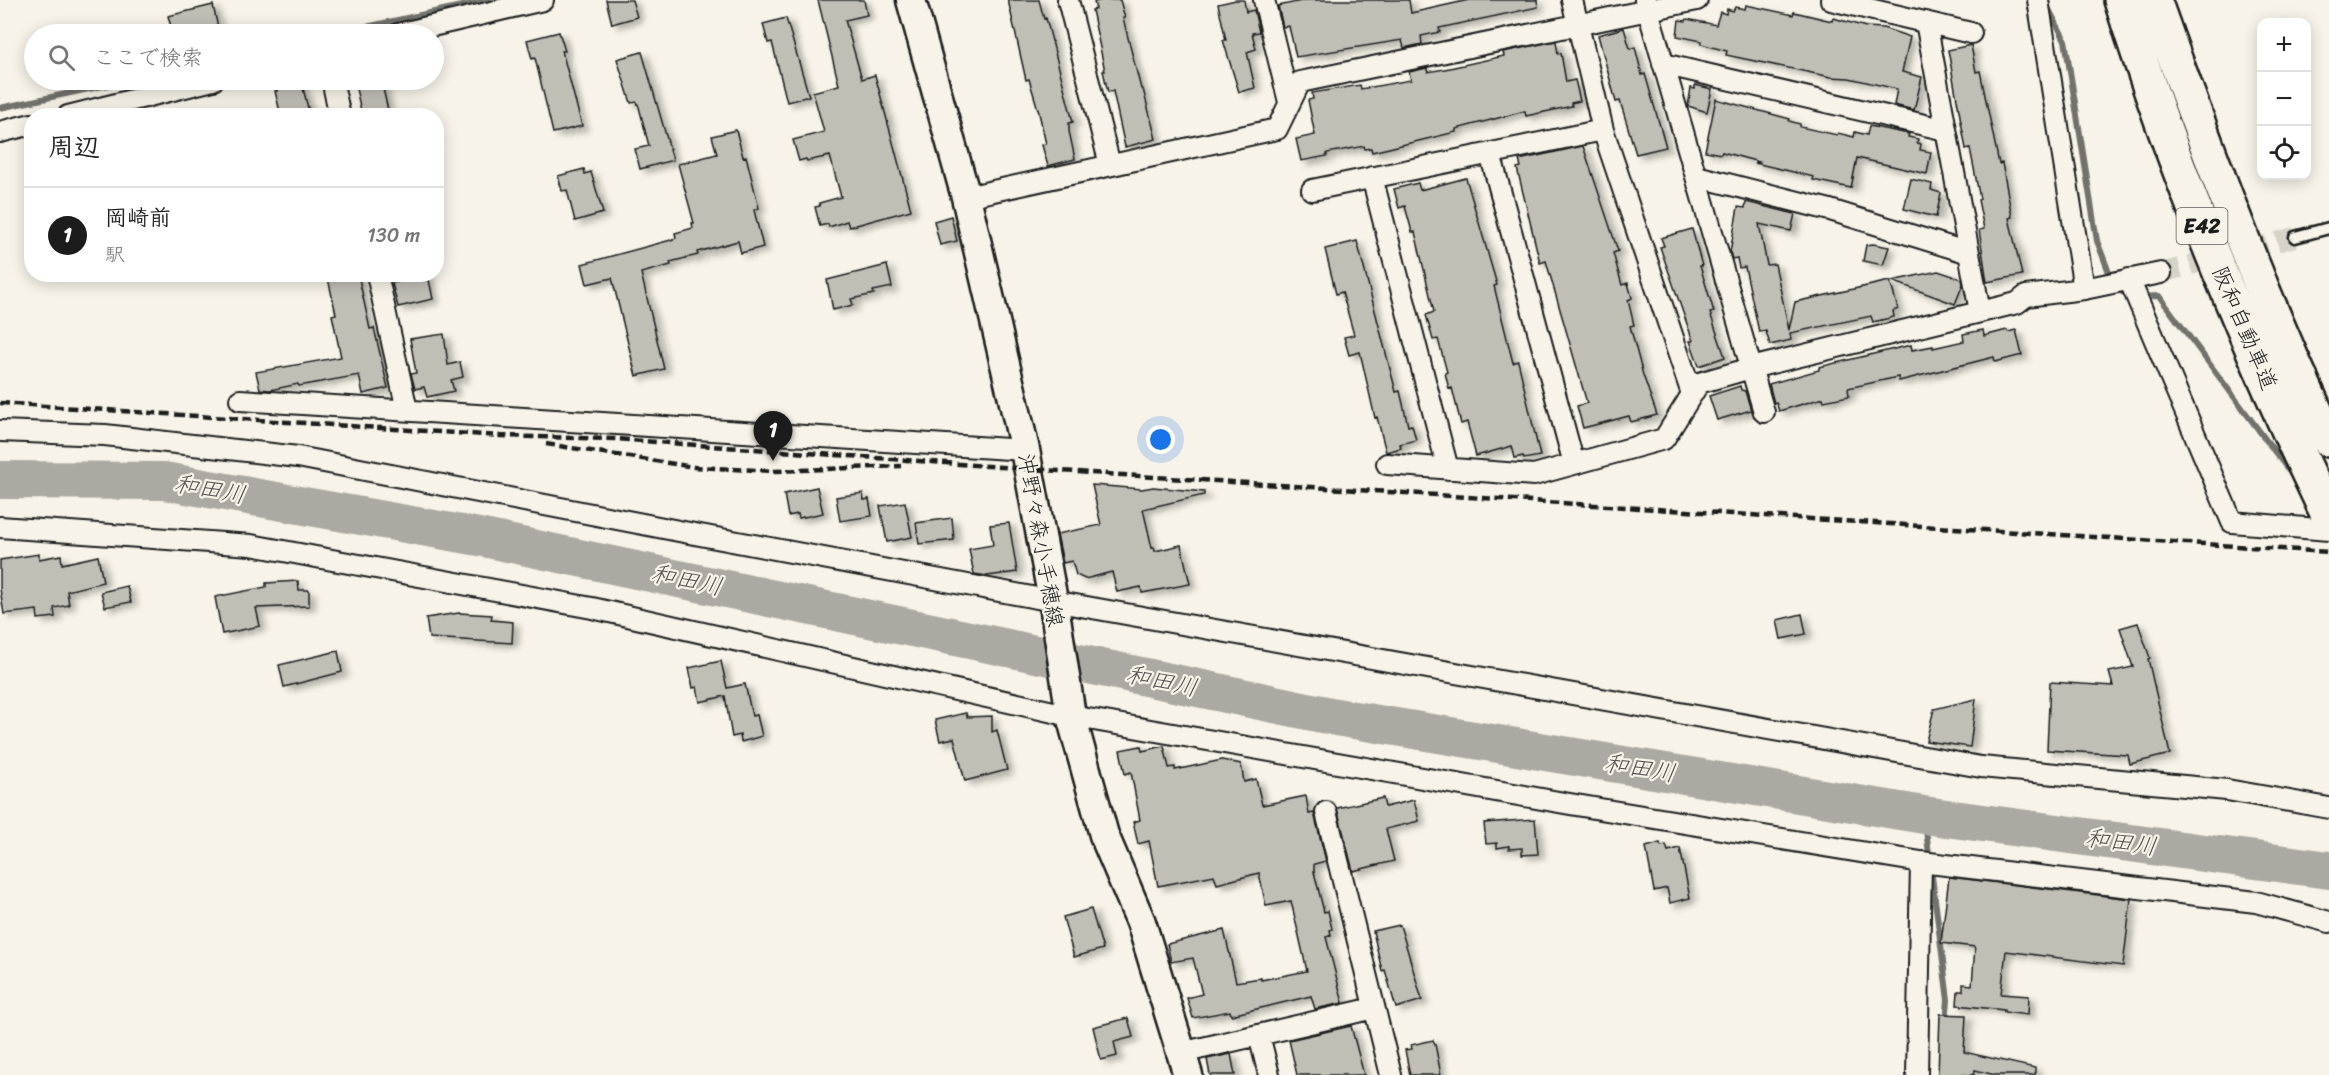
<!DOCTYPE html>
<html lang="ja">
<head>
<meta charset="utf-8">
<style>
	:root { --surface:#fff; --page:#f6f6f6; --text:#222; --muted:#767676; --line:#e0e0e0; --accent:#1c1c1c }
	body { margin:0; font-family:Sriracha,"Klee One",sans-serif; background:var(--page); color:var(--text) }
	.controls { position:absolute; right:18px; top:18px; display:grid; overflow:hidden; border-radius:12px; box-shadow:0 3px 15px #0003 }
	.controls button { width:54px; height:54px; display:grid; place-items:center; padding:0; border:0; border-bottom:2px solid var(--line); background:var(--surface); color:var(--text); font:30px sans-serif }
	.you { position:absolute; left:1161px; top:440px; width:21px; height:21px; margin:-15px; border:4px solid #fff; border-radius:50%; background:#1a73e8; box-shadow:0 0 0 9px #1a73e833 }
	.badge { display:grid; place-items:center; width:39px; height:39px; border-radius:50%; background:var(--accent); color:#fff; font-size:20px; font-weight:700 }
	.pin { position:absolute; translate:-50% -50px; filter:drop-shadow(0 2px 3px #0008) }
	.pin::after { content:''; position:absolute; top:32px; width:21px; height:18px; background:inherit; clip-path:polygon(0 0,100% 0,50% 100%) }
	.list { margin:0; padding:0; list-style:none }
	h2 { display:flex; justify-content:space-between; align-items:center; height:78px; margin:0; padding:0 24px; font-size:26px }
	h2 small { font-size:20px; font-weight:400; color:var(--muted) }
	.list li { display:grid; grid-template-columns:39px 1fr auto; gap:18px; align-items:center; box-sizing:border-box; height:96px; padding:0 24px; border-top:2px solid var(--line) }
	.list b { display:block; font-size:22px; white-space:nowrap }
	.list p { margin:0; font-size:20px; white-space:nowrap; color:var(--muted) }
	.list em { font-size:20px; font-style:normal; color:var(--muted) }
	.icon { flex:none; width:33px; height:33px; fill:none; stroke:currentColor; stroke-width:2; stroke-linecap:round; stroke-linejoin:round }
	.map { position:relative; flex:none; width:2329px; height:1075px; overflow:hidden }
	.search { position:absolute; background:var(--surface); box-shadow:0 3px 15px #0003; left:24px; top:24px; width:420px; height:66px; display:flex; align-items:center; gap:15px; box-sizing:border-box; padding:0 21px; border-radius:33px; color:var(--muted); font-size:22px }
	.panel { position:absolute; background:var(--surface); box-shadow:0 3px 15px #0003; left:24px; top:108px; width:420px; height:174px; border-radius:24px }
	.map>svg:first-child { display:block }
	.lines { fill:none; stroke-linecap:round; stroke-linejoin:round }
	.stream { stroke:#72716c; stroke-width:6 }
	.river { stroke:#aca9a2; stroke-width:38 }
	.building { fill:#c0beb5; stroke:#1c1c1c; stroke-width:1.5; filter:url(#shadow) }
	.street-tunnel { stroke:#d6d3c9; stroke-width:20; stroke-dasharray:20 10; stroke-linecap:butt }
	.lane-casing { stroke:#1c1c1c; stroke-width:15 }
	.street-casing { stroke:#1c1c1c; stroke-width:24 }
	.secondary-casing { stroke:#1c1c1c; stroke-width:33 }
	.highway-casing { stroke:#1c1c1c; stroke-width:38 }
	.lane { stroke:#f7f3e8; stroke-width:10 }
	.street { stroke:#f7f3e8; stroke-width:20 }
	.secondary { stroke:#f7f3e8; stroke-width:28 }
	.highway { stroke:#f7f3e8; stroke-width:33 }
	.rail { stroke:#1c1c1c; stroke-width:4.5; stroke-dasharray:9 4.5; stroke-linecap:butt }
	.labels { text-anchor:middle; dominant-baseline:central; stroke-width:4.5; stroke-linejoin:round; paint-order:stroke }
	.shield { fill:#f7f3e8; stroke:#5e5c59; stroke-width:1.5 }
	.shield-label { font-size:21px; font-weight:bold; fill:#1c1c1c }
	.street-label { font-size:22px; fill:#1c1c1c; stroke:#f7f3e8 }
	.water-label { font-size:24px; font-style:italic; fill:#565452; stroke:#f7f3e8 }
</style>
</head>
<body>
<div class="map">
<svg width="2329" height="1075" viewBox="0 0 2329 1075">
	<defs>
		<filter id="shadow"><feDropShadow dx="6" dy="4" stdDeviation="3" flood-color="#0004"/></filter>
	</defs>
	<rect width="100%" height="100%" fill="#f7f3e8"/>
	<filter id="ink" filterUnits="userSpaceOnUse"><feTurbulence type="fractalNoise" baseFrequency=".0167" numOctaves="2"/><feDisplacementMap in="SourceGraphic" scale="12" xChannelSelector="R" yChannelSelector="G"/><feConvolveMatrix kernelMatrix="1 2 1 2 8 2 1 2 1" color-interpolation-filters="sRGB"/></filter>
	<g filter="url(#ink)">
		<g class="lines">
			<path class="stream" d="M2046 4 2065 40 2097 241 2115 288 2130 296
				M334 34 489 0
				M0 108 131 80
				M2139 297 2159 296 2295 479
				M1924 815 1948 1000 1946 1021"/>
			<path class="river" d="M0 480 164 481 479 537 1336 717 1924 815 2329 870"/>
		</g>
		<path class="building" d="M606 0H632L637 17 612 24Z
			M818 0H864L867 15 845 20 862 79 875 75 911 210 849 227 847 221 829 227 828 224 820 226 815 207 820 206 819 203 841 197 830 156 807 161 806 159 799 161 793 140 824 132 813 92 839 85Z
			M1008 0H1039L1044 19 1046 18 1073 122 1069 123V131L1075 159 1048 166 1042 145 1046 144 1039 113 1029 79 1026 80Z
			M1103 0H1120L1125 18H1123L1141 89H1143L1156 139 1125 147 1113 91 1108 92 1103 71H1105L1092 10 1096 9 1094 2Z
			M1236 0H1244L1246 12 1254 10 1259 32 1252 33 1256 49 1247 52 1255 88 1239 92 1223 40H1226L1218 4Z
			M1306 0H1409L1411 13 1469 0H1537L1538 7 1439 28 1440 32 1421 36 1422 44 1404 48 1402 40 1296 57 1289 26 1283 27 1278 6Z
			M213 5 218 28 192 34H173L168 16Z
			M1746 5 1793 15 1794 12 1832 21 1833 18 1866 27 1883 28 1910 37 1902 72 1922 77 1914 110 1894 105 1897 89 1849 78 1831 77 1726 55 1727 51 1701 44 1702 41 1677 36 1679 20 1686 21 1687 19 1716 25 1720 12 1726 14 1727 9 1733 11 1735 7 1745 9Z
			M786 18 809 96 787 102 772 42 768 43 763 24Z
			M1624 28 1630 49 1635 47 1642 75 1645 74 1666 147 1636 154 1620 101 1616 102 1598 35Z
			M559 32 565 51H562L582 126 553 133 535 58 532 59 527 40Z
			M1556 41 1558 54 1561 53 1566 82 1575 80 1580 101 1571 103 1572 106 1526 116 1525 111 1456 129V132L1372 152 1371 148 1365 149 1364 146 1327 153V156L1301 161 1296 139 1315 135 1308 100 1313 99 1312 93 1360 85 1361 89 1411 80 1409 72 1427 68 1428 72 1450 68 1504 56 1503 52Z
			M1971 45 1976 72 1980 71 1999 164 2002 163 2012 217 2009 218 2022 275 1987 282 1979 230 1984 229 1978 200 1980 199 1970 148 1966 149 1948 50Z
			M642 52 673 160 640 169 635 149 649 146 639 107 637 102 631 103 617 59Z
			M275 80H301L310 116H281L275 91H277Z
			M354 80H381L388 110 362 115Z
			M1695 85 1712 89 1707 112 1688 106 1691 88 1695 89Z
			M1716 99 1790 119 1789 121 1800 124V127L1837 135 1838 133 1854 137 1855 132 1867 135 1869 126 1909 134 1908 137 1918 139 1917 143 1921 144 1920 150 1931 152 1927 174 1857 158 1851 188 1813 180 1814 177 1755 163 1759 162 1722 152 1721 154 1705 151Z
			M736 130 743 157 746 156 759 208 754 210 763 247 741 253 738 241 697 252 698 255 670 262 671 265 641 273 664 369 636 376 612 278 587 284 582 264 671 240 676 238 675 233 693 228 692 223H694L678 164 717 154 712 136Z
			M1583 146 1618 251 1613 253 1622 285 1628 283 1632 298 1628 300 1634 325 1630 326 1643 375 1657 415 1631 422 1629 416 1583 428 1577 406 1587 403 1546 261 1540 263 1517 168 1521 167 1519 160Z
			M584 169 585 174 591 172 603 213 575 221 567 190 562 191 558 176Z
			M1466 178 1497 285 1494 286 1513 363 1518 361 1540 456 1524 459 1523 456 1515 458 1512 446 1476 456 1467 422 1461 424 1452 388 1449 389 1445 373 1447 372 1438 339 1433 340 1426 315 1434 312 1415 232H1412L1405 206 1399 208 1394 189 1418 183 1420 190Z
			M1911 179 1932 184 1931 190 1941 193 1936 217 1904 209Z
			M1746 202 1795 214 1791 231 1759 224 1767 265 1775 264 1789 330 1795 302 1890 281 1898 309 1893 311 1894 317 1873 322 1871 316 1790 333 1791 340 1770 345 1766 331 1759 332 1745 267 1739 268 1737 258 1732 259 1730 252 1738 207 1745 208Z
			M951 216 957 241 940 245 934 221Z
			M1692 229 1702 266H1700L1714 312 1710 313 1725 357 1699 366 1690 341H1693L1660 247 1664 246 1661 238Z
			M1357 241 1396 392 1400 391 1408 426 1412 425 1416 440 1400 444 1401 448 1386 452 1377 417 1375 418 1360 352 1349 355 1344 337 1354 335 1342 292 1336 294 1325 249Z
			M1873 244 1889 247 1883 265 1863 261 1866 245Z
			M887 265 892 287 873 291 874 294 851 299 853 305 833 310 827 280Z
			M1938 271 1962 279 1963 284 1955 304 1892 281Z
			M327 274H358L370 329 374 328 388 388 363 394 359 375 299 386 298 384 270 390 260 389 256 372 341 357 332 315 336 314Z
			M428 275 433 299 398 307 392 283Z
			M1983 330 1984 336 2007 330 2008 332 2016 330 2022 355 1995 362 1994 357 1899 381 1898 377 1848 388 1849 396 1824 401 1823 398 1779 411 1776 402 1774 403 1769 384 1819 370V367L1911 345 1912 350 1933 346V348L1964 341 1963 334Z
			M444 334 448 365 460 362 463 377 451 380 454 391 427 397 424 387 415 389 411 374 416 373 410 339Z
			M1740 386 1741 390 1745 391 1751 410 1717 420 1709 396Z
			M1092 485 1142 489 1153 487 1204 492V495L1143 509 1152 548 1154 547 1155 551 1181 545 1190 584 1142 593 1141 587 1117 592 1112 572 1085 579 1076 575 1072 561 1063 563 1057 534 1101 525Z
			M817 487 823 513 799 518 798 514 788 516 784 494Z
			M863 493 864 500 869 499 872 516 840 521 836 497Z
			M905 502 912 537 887 542 880 506Z
			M952 518 954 540 919 544 916 523Z
			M1009 523 1017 572 987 576 974 574 969 549 993 545 990 525Z
			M39 554V559L61 555 62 564 98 556 103 582 67 591 69 605 54 608 55 617 38 619 37 610 4 614 0 589V560Z
			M298 581 299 590H309V606L256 608 260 626 222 634 215 597 266 587V583Z
			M127 586 131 602 105 607 101 592Z
			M459 613 492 615 491 620 513 622 512 643 429 638 426 618Z
			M1802 614 1806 634 1781 639 1777 620Z
			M2138 623 2150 658 2148 659 2170 754 2130 764 2128 755 2047 750 2050 682 2113 686 2109 672 2133 667 2120 628Z
			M338 651 342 672 284 687 279 665Z
			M721 661 727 688 745 684 752 716 757 715 762 736 741 742 740 735 732 737 725 696 700 702 697 687 693 688 689 668Z
			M1976 699 1970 747 1926 741 1934 709Z
			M966 713 967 717 992 716V732L997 730 1007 770 965 781 954 738 940 741 935 720Z
			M1141 746 1142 751 1164 746 1169 768 1175 767V770L1222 760 1241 764 1244 782 1256 779 1262 805 1306 796 1309 814 1314 813 1326 861 1314 864V872L1324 912 1328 911 1332 929 1330 930 1331 935 1326 937 1343 1003 1315 1009 1311 996 1231 1015 1230 1011 1193 1018 1187 998 1202 994 1193 958 1171 962 1167 944 1224 930 1236 982 1261 978V980L1307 971 1291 901 1266 906 1259 873 1217 884 1214 875 1158 886 1149 841 1138 844 1133 822 1140 820 1131 772 1125 774 1120 750Z
			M1383 798 1385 807 1414 800 1419 821 1386 829 1394 861 1353 871 1337 808Z
			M1535 819 1538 854 1522 855V848L1509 849V846L1497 848V843L1486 844 1484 823Z
			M1660 843 1661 846 1666 845 1668 851 1680 848 1690 898 1670 903 1667 888 1654 891 1646 847Z
			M1949 877 2131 899 2123 966 2006 951 2001 994 2029 996 2028 1015 2004 1012V1010L1957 1005 1958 991H1963V984L1972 985 1975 947 1941 943Z
			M1091 909 1103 949 1074 957 1063 917Z
			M1400 925 1422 1000 1396 1008 1385 970 1382 971 1373 931Z
			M1940 1014 1966 1015 1964 1052 2035 1068V1075H1995L1975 1070 1974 1075H1938Z
			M1128 1018 1133 1037 1114 1042 1117 1056 1101 1060 1093 1027Z
			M1351 1026 1364 1075H1297L1289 1040Z
			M1433 1040 1435 1044 1441 1075H1410L1405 1050 1412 1049 1411 1045Z
			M1231 1054 1235 1075H1210L1207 1059Z"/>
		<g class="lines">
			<path class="street-tunnel" d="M2161 273 2295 237"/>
			<g class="lane-casing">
				<path id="lane" d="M2295 237 2329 228"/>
			</g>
			<g class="street-casing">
				<path id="street" d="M1068 0 1110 165
					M1264 0 1289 102
					M1572 0 1603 130 1692 394
					M1645 0 1764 412
					M1831 0 1971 33
					M2038 0 2084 289
					M1926 22 1980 312
					M398 34 543 0
					M1663 64 1946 130
					M332 80 340 116
					M68 116 213 80
					M0 132 32 124
					M1490 153 1574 464
					M1696 176 1830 210 1969 253
					M1372 177 1448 469
					M1312 190 1603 130
					M966 197 1277 129 1300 82 1697 0
					M377 274 407 410
					M2129 279 2232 522 2329 530
					M240 400 1025 450
					M0 431 105 435 298 457 684 532 1053 601 1981 767 2227 790 2329 808
					M1387 464 1534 475 1664 439 1699 383 1751 368 2017 303 2026 296 2084 289 2161 273
					M0 527 251 545 592 608 1071 716 1570 804 1921 862 2256 902 2329 922
					M1326 812 1391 1075
					M1259 1035 1269 1075
					M1181 1053 1374 1008
					M1917 1075 1921 862"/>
			</g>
			<g class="secondary-casing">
				<path id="secondary" d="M911 0 966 197 1025 450 1055 611 1071 716 1104 835 1141 922 1188 1075"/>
			</g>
			<g class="highway-casing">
				<path id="highway" d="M2121 0C2176 177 2249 350 2329 517
					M2154 0C2207 149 2261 297 2329 440"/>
			</g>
			<use href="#lane" class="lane"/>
			<use href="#street" class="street"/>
			<use href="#secondary" class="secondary"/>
			<use href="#highway" class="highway"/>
			<path class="rail" d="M0 403 501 436 615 439 1029 469 2329 552
				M546 444 694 467 775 471 901 466"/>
		</g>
	</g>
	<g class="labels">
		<rect class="shield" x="2176.5" y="208" width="51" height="36" rx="4.5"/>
		<g class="shield-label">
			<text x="2202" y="226">E42</text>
		</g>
		<g class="street-label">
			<text transform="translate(2245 328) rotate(67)">阪和自動車道</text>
			<text transform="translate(1041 540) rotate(80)">沖野々森小手穂線</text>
		</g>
		<g class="water-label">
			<text transform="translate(210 489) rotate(10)">和田川</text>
			<text transform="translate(687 580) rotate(12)">和田川</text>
			<text transform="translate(1162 681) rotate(12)">和田川</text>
			<text transform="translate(1640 768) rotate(9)">和田川</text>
			<text transform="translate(2121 842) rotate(8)">和田川</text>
		</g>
	</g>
</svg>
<div class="controls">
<button>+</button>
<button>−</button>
<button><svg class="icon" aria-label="locate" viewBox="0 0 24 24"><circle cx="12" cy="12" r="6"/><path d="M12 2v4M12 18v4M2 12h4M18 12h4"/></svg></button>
</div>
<div class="you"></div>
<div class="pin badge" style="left:773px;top:461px">1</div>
<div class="search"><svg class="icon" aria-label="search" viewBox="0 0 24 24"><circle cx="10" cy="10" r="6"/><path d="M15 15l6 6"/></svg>ここで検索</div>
<section class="panel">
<h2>周辺<small></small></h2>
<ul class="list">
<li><span class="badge">1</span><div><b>岡崎前</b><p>駅</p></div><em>130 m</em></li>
</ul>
</section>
</div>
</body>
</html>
